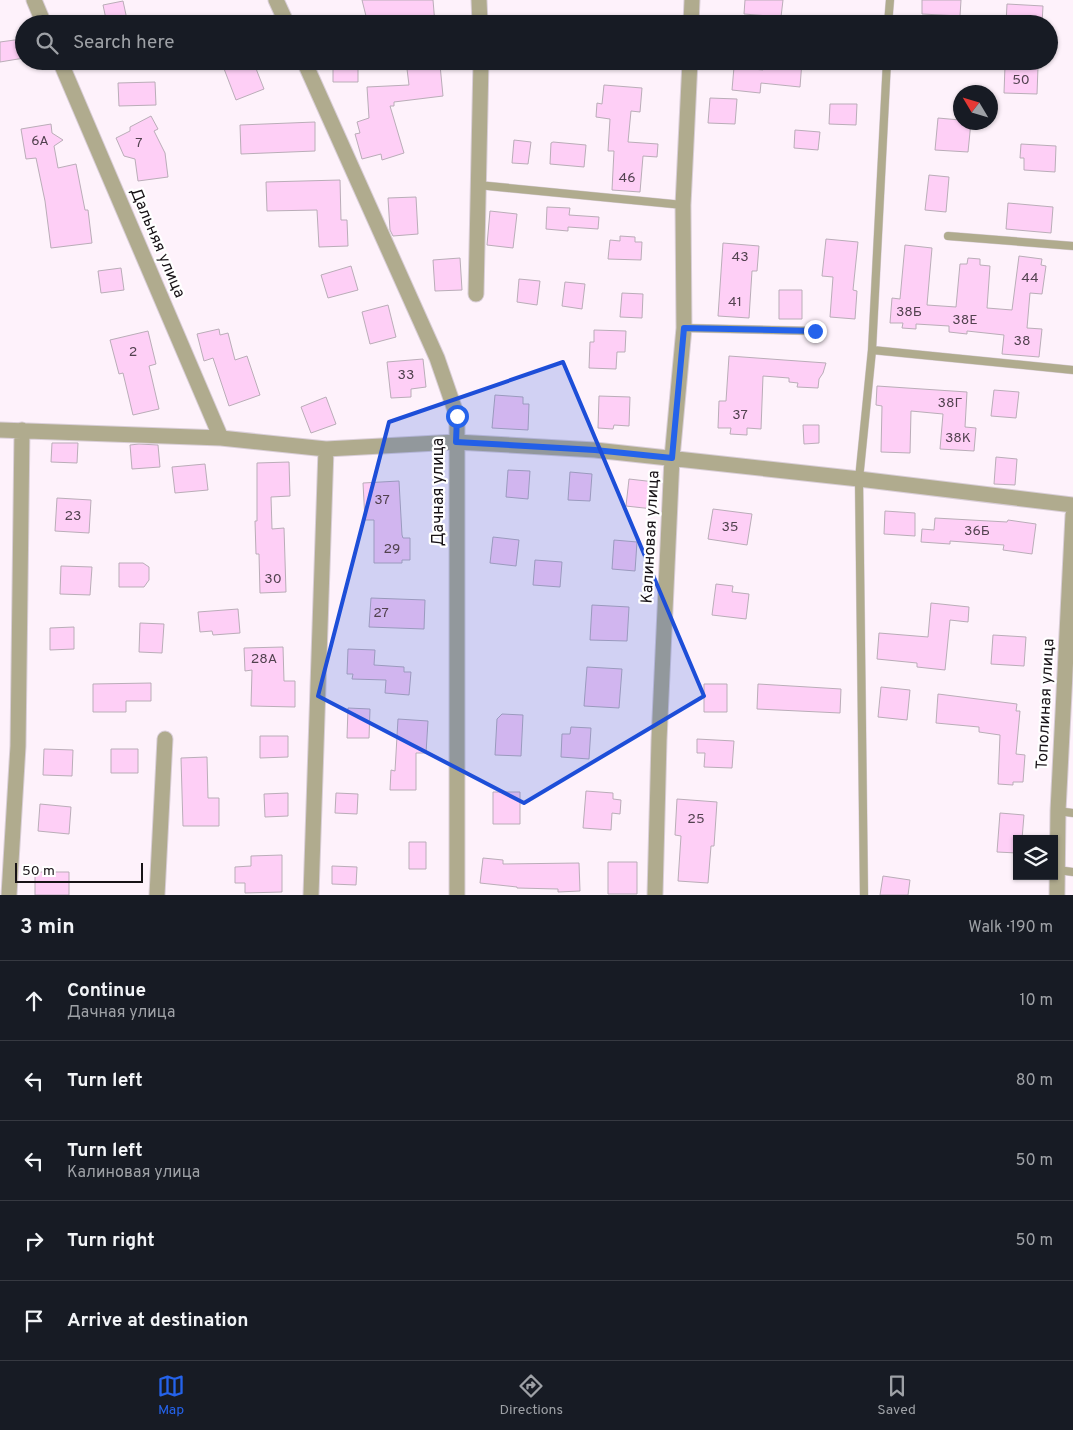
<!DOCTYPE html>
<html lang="en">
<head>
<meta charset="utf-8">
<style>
	:root { --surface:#171b24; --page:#242831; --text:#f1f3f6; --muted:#9ea1a6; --line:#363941; --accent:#2563eb }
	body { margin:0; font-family:Overpass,sans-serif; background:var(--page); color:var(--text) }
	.controls { position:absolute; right:15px; bottom:15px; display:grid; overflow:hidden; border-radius:0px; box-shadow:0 1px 4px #0004 }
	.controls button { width:45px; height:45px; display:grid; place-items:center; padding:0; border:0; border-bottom:1px solid var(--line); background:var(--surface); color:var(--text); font:25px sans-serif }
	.compass { position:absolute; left:953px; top:85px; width:45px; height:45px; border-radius:50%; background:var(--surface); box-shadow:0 1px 4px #0004; rotate:308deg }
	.scale { position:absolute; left:15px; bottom:12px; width:128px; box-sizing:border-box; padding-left:5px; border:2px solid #181317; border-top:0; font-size:14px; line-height:18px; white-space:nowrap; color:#181317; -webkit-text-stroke:4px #fff; paint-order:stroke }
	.stop { position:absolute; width:15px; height:15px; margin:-11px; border:4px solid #2563eb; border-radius:50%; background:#fff }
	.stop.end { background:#2563eb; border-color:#fff; box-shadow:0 1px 5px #0008 }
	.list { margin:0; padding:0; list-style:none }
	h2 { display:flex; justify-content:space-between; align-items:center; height:65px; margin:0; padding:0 20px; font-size:21px }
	h2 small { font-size:16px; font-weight:400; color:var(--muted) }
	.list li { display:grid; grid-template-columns:32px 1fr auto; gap:15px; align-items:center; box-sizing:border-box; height:80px; padding:0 20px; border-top:1px solid var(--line) }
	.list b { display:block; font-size:19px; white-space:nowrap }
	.list p { margin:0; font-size:16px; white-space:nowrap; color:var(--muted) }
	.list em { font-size:16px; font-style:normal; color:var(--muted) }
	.icon { flex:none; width:28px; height:28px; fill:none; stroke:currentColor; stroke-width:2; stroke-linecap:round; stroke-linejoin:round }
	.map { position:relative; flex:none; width:1073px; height:895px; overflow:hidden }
	.search { position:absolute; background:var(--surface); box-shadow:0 1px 4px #0004; left:15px; right:15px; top:15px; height:55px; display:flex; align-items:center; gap:12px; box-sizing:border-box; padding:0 18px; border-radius:28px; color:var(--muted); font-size:19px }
	.sheet { height:465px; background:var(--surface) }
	nav { display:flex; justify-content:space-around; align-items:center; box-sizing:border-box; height:70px; border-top:1px solid var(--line); background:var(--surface); font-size:14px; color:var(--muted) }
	nav a { display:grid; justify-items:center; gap:2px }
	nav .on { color:var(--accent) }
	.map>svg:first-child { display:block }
	.building { fill:#fecff6; stroke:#baadb8 }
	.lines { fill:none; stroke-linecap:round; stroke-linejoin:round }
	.service-casing { stroke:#d9ced7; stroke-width:9 }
	.minor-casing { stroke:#d9ced7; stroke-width:17 }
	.service { stroke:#b0ab8e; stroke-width:8 }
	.minor { stroke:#b0ab8e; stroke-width:15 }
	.route { stroke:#2563eb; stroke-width:6 }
	.marked { fill:#1d4ed8; fill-opacity:0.2; stroke:#1d4ed8; stroke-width:4; stroke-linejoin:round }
	.labels { text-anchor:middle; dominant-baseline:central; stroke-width:4.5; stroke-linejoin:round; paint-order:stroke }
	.number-label { font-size:14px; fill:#52424f }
	.street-label { font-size:16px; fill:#181317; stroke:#fff }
</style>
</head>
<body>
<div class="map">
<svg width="1073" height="895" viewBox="0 0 1073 895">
	<rect width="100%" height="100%" fill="#fef2fb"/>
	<path class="building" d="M362 0H433L435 24H368Z
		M745 0H783L781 17 744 14Z
		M922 0H961L960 16 922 14Z
		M123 1 128 24H107L103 5Z
		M1007 4 1043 6 1042 24H1006Z
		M22 39 24 58 0 62V42Z
		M221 61H253L264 89 236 100Z
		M358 61V82H333V62Z
		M764 61H802L800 87 761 83 760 93 732 90 734 67 763 70Z
		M440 65 443 96 394 102V106H390L404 153 382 160 381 154 362 159 355 134 360 133 357 122 369 118 367 87 409 85 407 69Z
		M1005 66 1038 67 1037 94 1004 93Z
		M155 82 156 105 119 106 118 83Z
		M604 85 642 88 640 112 631 111 628 142 658 144 657 157 643 156 640 192 612 190 614 151H608L610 119 596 117 597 103 602 104Z
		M710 98 737 99 735 124 708 123Z
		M830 104H857L856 125 829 124Z
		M151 116 158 129 154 131 165 153 168 177 138 181 135 159 124 156 116 138 130 131V127Z
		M938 118 960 120V122H971L968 152 935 150Z
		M315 122V151L241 154 240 125Z
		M51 124 52 133 63 140 54 146 58 168 76 164 85 210H88L92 243 51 248 45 201 36 158 26 159 21 129Z
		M795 130 820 132 818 150 794 148Z
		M514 140 531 142 528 164 512 163Z
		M553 142 586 145 584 167 550 164 551 143Z
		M1021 144 1056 146 1055 172 1024 170V158H1020Z
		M929 175 949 177 946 212 925 210Z
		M340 180 341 220H347L348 246 319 247 317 210 267 211 266 182Z
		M416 197 418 234 393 236 390 230 388 198Z
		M1008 203 1053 207 1051 233 1006 229Z
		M547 207 570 208 569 215 599 217 598 229 568 227V231L546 229Z
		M490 211 517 214 513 248 487 245Z
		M620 236 635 237V242H642L641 260 608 259 610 240 620 241Z
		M826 239 858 242 853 290 857 291 855 319 830 317 833 277 822 276Z
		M723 243 759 246 757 271H752L749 318 718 316Z
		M905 245 932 248 927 305 956 307 960 264H967L968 258 980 259V265L990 266 987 308 1012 310 1019 256 1042 259 1041 265 1046 266 1042 294 1030 293 1027 328 1042 329 1039 357 1002 354 1004 335 967 331V334L949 332V326L916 324V329L902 328 903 323H890L892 298 900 299Z
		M460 258 462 290 435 291 433 260Z
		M351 266 358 290 328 298 321 275Z
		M121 268 124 290 101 293 98 271Z
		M519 279 540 281 537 305 517 302Z
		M565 282 585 284 582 309 562 306Z
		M779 290H802V319H779Z
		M622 293 643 294 642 318 620 317Z
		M388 305 396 337 370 344 362 312Z
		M219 329 220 335 228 333 235 360 247 356 260 395 229 406 213 358 204 361 197 334Z
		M594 330 626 331 625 352H617L616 369 589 368 590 342H594Z
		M148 331 156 364 149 366 159 409 133 415 123 373 119 374 110 340Z
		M729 356 784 360 826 363 823 373 819 379 818 388 797 387 798 383 789 382V378L763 376 761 429 747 428V435L730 434 731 428H718L719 401H726Z
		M423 359 426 387 411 389V397L391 398 387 362Z
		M877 386 967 392 965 427 976 428 974 451 940 449 943 414 911 411 910 453 881 452 882 406 876 405Z
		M994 390 1019 392 1016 418 991 416Z
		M495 395 523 397V404H529L528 430 492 428Z
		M599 396 630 397 629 426 614 425 613 429 598 428Z
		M326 397 336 424 311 433 301 407Z
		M803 425H819V443L804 444Z
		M52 443H78L77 463 51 462Z
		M139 444 158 445 160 467 132 469 130 445Z
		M996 457 1017 459 1015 485 994 484Z
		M289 462 290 496 271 497 272 529 284 528 286 592 260 593 259 554H256L255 521H257V463Z
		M205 464 208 490 175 493 172 467Z
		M508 470 530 471 528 499 506 497Z
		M570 472 592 474 590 501 568 500Z
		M629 479 655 482 653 509 626 506Z
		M399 481 402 535 403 538H410V560H402V563H374V520H365L363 483Z
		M57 498 91 500 89 533 55 531Z
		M713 509 752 514 747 545 708 539Z
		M885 511 915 513V536L884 534Z
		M935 518 1007 522 1008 520 1036 524 1032 554 1003 550 1004 545 950 541V544L921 542 922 529 934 530Z
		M493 537 519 540 516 566 490 563Z
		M614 540 637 542 635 571 612 569Z
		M535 560 562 562 560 587 533 585Z
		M119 563H143L149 567V580L144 587H119Z
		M61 566 92 567 90 595 60 594Z
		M716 584 733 586 732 592 749 594 746 619 712 615Z
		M371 598 425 600 424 629 369 627Z
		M931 603 969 607 968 622 950 620 945 670 917 667V663L877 659 879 633 928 637Z
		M592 605 629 607 627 641 590 640Z
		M238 609 240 633 213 635 212 631 200 632 198 612Z
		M140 623 164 624 162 653 139 652Z
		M74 627V649L50 650V628Z
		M993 635 1026 637 1024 666 991 664Z
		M283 647 284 681H295V707L251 706 252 670 245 671 244 648Z
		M348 649 375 650 374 665 404 667V672H411L409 695 385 693 386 680 352 679 353 674H347Z
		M587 667 622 669 619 708 584 706Z
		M151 683V701H126V712H93V684Z
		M704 684H727V712H704Z
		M758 684 841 689 840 713 757 709Z
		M881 687 910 690 907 720 878 717Z
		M938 694 1017 704 1016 711H1020L1016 754 1025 755 1023 782H1013V785L998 784 1000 735 979 732V727L936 723Z
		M348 708 370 709 369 738H347Z
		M502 714 523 715 521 756 495 755 497 719Z
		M398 719 428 721 426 753H416V790H390L391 770 395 771Z
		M571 727 591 728 589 759 561 757 562 734H570Z
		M260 736H288V757L260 758Z
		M697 739 734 741 732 768 704 767 705 753H697Z
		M44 749 73 750 72 776 43 775Z
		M111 749H138V773H111Z
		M207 757 208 798H219V826H183L181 758Z
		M586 791 613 793V799L621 800 620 814 612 813 611 830 583 828Z
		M493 792H520V824H493Z
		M288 793V816L265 817 264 794Z
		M336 793 358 794 357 814 335 813Z
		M677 799 717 802 714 846H711L708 883 678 881 681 836 675 835Z
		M40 804 71 807 69 834 38 831Z
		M1000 813 1024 815 1022 839H1017V853L997 852Z
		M409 842H426V869H409Z
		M282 855V892L245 893V883H235V867L251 866V856Z
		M483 858 503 860V864L579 863 580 891 558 892V889L517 888V887L480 883Z
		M608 862H637V894H608Z
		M332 866 357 867 356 885 332 884Z
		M35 872H69V895H35Z
		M883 876 910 880 908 895H880Z"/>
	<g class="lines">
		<g class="service-casing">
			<path id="service" d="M888 24 890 0
				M478 185 683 205
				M948 236 1073 246
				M684 328 815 331
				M872 350 1073 370
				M1058 811 1073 813
				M1058 870 1073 872
				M864 895 859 479 872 350 887 61"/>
		</g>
		<g class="minor-casing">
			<path id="minor" d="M34 0 44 24
				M276 0 287 24
				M479 0 480 24
				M691 24 692 0
				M60 61 221 438
				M304 61 437 358 457 416V895
				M476 294 481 61
				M0 430 221 438 326 449 456 442 595 450 859 479 1073 505
				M9 895 18 746 22 430
				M157 895 165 739
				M311 895 326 449
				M655 895 659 740 672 458 684 328 683 205 690 61
				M1057 895 1058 811 1073 515"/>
		</g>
		<use href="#service" class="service"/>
		<use href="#minor" class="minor"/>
	</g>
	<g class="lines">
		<path class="route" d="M457 416 456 442 595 450 672 458 684 328 815 331"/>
	</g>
	<path class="marked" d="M563 362 704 696 524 803 318 696 389 422Z"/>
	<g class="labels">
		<g class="number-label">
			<text x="1021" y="80">50</text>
			<text x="40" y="141">6А</text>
			<text x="139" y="143">7</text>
			<text x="627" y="178">46</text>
			<text x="740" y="257">43</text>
			<text x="1030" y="278">44</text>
			<text x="735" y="302">41</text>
			<text x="909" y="312">38Б</text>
			<text x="965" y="320">38Е</text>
			<text x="1022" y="341">38</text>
			<text x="133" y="352">2</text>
			<text x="406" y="375">33</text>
			<text x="950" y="403">38Г</text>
			<text x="740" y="415">37</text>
			<text x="958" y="438">38К</text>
			<text x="382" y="500">37</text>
			<text x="73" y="516">23</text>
			<text x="730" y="527">35</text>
			<text x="977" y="531">36Б</text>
			<text x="392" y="549">29</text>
			<text x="273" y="579">30</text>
			<text x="381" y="613">27</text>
			<text x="264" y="659">28А</text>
			<text x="696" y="819">25</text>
		</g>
		<g class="street-label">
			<text transform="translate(157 243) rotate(67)">Дальняя улица</text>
			<text transform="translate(439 492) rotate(-90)">Дачная улица</text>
			<text transform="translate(651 537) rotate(-87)">Калиновая улица</text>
			<text transform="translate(1046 704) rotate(-87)">Тополиная улица</text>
		</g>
	</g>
</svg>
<div class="controls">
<button><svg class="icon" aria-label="layers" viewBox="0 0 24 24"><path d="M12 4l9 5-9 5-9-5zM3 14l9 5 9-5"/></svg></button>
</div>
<svg class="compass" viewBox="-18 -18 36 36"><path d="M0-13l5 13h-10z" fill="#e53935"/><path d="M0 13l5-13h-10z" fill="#9ea1a6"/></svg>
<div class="scale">50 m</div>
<div class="stop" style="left:457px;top:416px"></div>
<div class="stop end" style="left:815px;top:331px"></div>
<div class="search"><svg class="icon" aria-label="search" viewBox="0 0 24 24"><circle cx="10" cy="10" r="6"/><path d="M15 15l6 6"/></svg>Search here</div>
</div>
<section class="sheet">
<h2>3 min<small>Walk · 190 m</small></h2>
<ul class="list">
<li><svg class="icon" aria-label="ahead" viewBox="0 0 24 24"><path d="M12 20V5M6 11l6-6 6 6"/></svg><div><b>Continue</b><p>Дачная улица</p></div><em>10 m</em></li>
<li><svg class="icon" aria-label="left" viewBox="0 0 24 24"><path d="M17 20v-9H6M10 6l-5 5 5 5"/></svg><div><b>Turn left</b></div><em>80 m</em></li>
<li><svg class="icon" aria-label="left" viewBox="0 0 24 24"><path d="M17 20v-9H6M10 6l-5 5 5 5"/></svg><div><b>Turn left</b><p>Калиновая улица</p></div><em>50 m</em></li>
<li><svg class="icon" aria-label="right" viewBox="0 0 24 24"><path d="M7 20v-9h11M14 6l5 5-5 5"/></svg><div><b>Turn right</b></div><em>50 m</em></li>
<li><svg class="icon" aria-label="arrive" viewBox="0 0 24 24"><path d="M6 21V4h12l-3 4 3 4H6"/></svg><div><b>Arrive at destination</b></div></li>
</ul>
</section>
<nav>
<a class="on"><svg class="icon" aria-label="map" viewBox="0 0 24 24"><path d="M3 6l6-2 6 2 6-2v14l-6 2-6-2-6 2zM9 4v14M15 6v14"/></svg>Map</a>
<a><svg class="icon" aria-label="directions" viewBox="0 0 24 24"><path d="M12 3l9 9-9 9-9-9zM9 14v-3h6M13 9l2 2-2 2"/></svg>Directions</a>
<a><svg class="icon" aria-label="saved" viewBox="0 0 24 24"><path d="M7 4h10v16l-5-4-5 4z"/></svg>Saved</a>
</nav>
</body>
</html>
